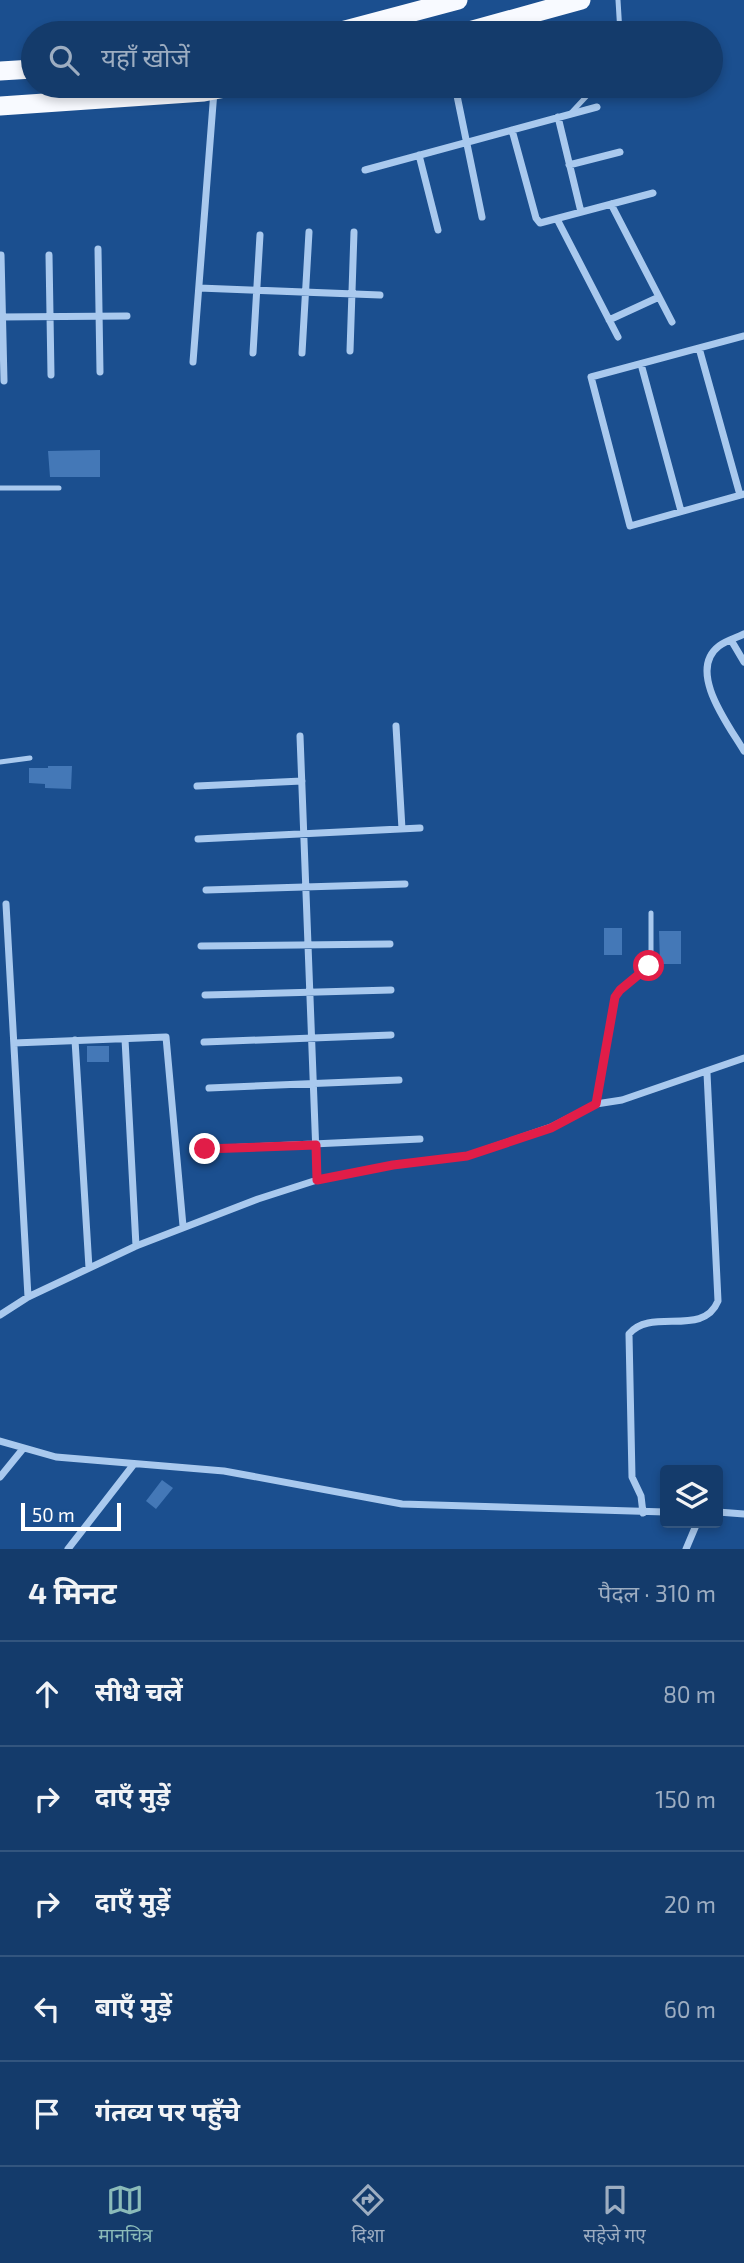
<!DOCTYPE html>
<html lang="hi">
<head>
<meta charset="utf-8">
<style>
	:root { --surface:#143b6b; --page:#1d4271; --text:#f1f3f6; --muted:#9dadc1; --line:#33557e; --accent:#8bbbb9 }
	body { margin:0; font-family:"Exo 2","Noto Sans Devanagari",sans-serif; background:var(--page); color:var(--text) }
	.controls { position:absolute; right:21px; bottom:21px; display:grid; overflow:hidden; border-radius:7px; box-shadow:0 4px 10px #0003 }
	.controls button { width:63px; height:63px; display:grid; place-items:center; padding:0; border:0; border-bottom:2px solid var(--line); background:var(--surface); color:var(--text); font:35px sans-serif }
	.scale { position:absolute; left:21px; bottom:18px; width:100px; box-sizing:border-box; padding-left:7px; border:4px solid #fff; border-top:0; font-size:19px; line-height:24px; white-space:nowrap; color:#fff; -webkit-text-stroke:5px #1b4f8f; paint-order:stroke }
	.stop { position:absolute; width:21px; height:21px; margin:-16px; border:5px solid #e11d48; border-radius:50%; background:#fff }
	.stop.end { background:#e11d48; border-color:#fff; box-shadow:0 2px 7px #0008 }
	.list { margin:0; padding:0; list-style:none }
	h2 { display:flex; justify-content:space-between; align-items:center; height:91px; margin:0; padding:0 28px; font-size:30px }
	h2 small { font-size:23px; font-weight:400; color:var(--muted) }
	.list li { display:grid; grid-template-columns:46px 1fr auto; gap:21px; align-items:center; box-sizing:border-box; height:105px; padding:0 28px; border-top:2px solid var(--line) }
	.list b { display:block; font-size:26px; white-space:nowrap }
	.list em { font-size:23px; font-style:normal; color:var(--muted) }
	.icon { flex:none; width:38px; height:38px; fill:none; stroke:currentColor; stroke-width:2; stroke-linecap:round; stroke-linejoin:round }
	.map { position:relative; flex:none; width:744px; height:1549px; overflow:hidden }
	.search { position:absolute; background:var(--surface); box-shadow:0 4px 10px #0003; left:21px; right:21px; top:21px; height:77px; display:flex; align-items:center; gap:18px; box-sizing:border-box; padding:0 24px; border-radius:38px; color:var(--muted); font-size:26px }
	.sheet { height:616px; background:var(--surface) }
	nav { display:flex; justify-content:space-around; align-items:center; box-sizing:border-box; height:98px; border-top:2px solid var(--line); background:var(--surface); font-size:19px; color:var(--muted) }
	nav a { display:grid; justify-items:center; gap:4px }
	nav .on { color:var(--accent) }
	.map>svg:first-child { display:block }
	.building { fill:#4478b7 }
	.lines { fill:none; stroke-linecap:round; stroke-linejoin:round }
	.service { stroke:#a9c9ee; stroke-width:5 }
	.minor { stroke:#a9c9ee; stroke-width:7 }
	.trunk { stroke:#f8faff; stroke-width:19 }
	.route { stroke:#e11d48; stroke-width:9 }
</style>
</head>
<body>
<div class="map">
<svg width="744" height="1549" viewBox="0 0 744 1549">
	<rect width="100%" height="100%" fill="#1b4f8f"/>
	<path class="building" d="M100 450V477H50L48 451Z
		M48 766H72L71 789 45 788V784L29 783V768H48Z
		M604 928H622V955H604Z
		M659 931H681V964H660Z
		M87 1046H109V1062H87Z
		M162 1480 173 1488 156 1509 146 1501Z"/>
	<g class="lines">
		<path class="service" d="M618 0 620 33
			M570 114 596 86
			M0 488H59
			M0 762 30 758
			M596 1104 616 997C624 981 645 976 651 959V913"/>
		<path class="minor" d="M455 86 482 217
			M558 117 581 212
			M512 130 536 218 540 223 653 193
			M419 155 438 230
			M569 165 620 152
			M365 170 597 107
			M611 204 672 322
			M557 219 618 337
			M98 249 100 372
			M1 255 4 381
			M49 255 51 375
			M199 288 380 295
			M0 317 127 316
			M609 320 659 297
			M744 336 591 377 630 526 744 494
			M699 348 740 495
			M350 351 354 232
			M253 353 260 235
			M302 353 309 232
			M193 362 214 91
			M641 364 681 511
			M744 634C736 638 725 641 719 646 686 671 730 727 744 751
			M731 640 744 662
			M396 726 402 829
			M300 736 317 1180
			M197 786 302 781
			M198 839 420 828
			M206 890 405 884
			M6 904 28 1297
			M201 946 390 944
			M205 995 391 990
			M125 1039 136 1246
			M75 1040 89 1268
			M204 1042 391 1035
			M14 1043 166 1037 183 1226
			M209 1088 399 1080
			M205 1149 420 1139
			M0 1315 28 1297 136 1246 258 1199 317 1180 393 1165 467 1156 551 1127 596 1104 622 1100 744 1058
			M0 1441 56 1457 224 1471 402 1504 665 1512
			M0 1477 22 1450
			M718 1512 744 1514
			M643 1513 641 1496 632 1477 629 1334C651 1307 703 1338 718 1301L707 1073
			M68 1549 134 1464
			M686 1549 697 1523"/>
		<path class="trunk" d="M334 33 458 0
			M462 33 581 0
			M0 71 33 69
			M0 106 204 92 236 86"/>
	</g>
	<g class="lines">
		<path class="route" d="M205 1149 316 1145 317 1180 393 1165 467 1156 551 1128 596 1104 615 997 620 990 649 966"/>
	</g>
</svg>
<div class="controls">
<button><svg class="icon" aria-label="layers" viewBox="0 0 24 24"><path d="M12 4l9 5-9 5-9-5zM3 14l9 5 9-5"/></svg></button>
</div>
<div class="scale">50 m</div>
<div class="stop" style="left:649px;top:966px"></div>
<div class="stop end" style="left:205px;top:1149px"></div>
<div class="search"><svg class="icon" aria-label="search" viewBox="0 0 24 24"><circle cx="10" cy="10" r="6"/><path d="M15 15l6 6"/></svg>यहाँ खोजें</div>
</div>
<section class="sheet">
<h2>4 मिनट<small>पैदल · 310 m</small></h2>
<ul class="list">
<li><svg class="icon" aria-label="ahead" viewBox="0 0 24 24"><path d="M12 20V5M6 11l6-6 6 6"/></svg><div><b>सीधे चलें</b></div><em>80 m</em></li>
<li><svg class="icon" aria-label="right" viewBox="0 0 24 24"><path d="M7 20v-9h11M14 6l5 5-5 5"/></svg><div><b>दाएँ मुड़ें</b></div><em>150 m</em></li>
<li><svg class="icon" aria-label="right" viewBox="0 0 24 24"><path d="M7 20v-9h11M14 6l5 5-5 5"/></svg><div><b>दाएँ मुड़ें</b></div><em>20 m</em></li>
<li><svg class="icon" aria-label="left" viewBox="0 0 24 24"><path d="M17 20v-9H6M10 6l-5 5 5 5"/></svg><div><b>बाएँ मुड़ें</b></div><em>60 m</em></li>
<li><svg class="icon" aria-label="arrive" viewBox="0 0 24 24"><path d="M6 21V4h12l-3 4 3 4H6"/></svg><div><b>गंतव्य पर पहुँचे</b></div></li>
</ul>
</section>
<nav>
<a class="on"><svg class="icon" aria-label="map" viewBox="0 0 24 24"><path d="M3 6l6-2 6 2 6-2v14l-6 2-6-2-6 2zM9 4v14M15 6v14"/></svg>मानचित्र</a>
<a><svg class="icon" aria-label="directions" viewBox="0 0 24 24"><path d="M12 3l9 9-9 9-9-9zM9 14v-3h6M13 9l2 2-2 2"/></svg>दिशा</a>
<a><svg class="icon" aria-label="saved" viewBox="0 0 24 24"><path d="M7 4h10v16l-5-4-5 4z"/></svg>सहेजे गए</a>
</nav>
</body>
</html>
